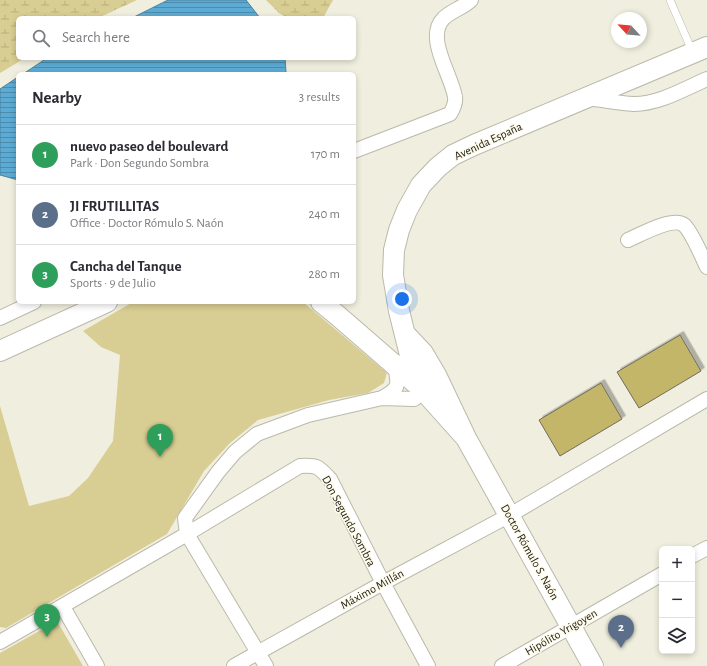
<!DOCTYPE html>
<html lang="en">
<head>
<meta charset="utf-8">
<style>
	:root { --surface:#fff; --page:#f2f2f3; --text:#2b2b33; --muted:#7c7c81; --line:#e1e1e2; --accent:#d93025 }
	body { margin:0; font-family:"Alegreya Sans",sans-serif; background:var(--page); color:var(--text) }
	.controls { position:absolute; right:12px; bottom:12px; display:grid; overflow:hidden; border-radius:6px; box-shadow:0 2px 6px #0003 }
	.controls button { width:36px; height:36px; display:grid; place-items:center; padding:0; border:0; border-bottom:1px solid var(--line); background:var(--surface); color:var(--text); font:20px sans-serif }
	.compass { position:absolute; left:611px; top:12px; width:36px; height:36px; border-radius:50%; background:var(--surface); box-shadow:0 2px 6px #0003; rotate:296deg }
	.you { position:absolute; left:402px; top:299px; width:14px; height:14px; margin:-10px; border:3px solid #fff; border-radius:50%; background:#1a73e8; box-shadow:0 0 0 6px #1a73e833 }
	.badge { display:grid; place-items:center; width:26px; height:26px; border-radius:50%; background:var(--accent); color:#fff; font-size:13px; font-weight:700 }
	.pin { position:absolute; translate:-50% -33px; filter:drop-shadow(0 1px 2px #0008) }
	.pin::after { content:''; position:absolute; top:21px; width:14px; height:12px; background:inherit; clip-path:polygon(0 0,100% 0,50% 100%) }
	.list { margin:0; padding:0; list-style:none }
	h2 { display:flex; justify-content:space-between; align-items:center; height:52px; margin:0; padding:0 16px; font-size:17px }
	h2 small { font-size:13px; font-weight:400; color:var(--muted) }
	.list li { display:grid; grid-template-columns:26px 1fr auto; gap:12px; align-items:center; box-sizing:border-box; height:60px; padding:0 16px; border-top:1px solid var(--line) }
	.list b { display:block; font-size:15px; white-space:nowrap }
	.list p { margin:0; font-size:13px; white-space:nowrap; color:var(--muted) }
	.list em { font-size:13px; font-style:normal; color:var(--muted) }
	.icon { flex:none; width:22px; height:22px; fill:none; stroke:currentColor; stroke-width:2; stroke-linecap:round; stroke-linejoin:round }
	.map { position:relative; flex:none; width:707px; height:666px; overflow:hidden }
	.search { position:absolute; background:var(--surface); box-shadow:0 2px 6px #0003; left:16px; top:16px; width:340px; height:44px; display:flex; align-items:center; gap:10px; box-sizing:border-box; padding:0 14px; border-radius:6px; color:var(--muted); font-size:15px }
	.panel { position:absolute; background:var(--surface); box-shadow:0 2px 6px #0003; left:16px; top:72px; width:340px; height:232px; border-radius:6px }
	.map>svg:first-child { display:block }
	.wetland { fill:url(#wetland-marsh) }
	.green { fill:#d8cd92 }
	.water { fill:url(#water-rules); stroke:#4b829d }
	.building { fill:#c4b669; stroke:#6f6c5f; filter:url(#shadow) }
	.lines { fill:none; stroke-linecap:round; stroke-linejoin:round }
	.service-casing { stroke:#bbb9aa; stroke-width:8 }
	.minor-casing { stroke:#bbb9aa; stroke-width:16 }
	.secondary-casing { stroke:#bbb9aa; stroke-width:22 }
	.service { stroke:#fff; stroke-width:7 }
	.minor { stroke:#fff; stroke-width:14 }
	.secondary { stroke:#fff; stroke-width:20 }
	.labels { text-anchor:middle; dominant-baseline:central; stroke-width:3; stroke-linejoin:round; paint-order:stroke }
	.street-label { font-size:12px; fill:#23221c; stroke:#fefbeb }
</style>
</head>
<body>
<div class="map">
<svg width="707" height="666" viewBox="0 0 707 666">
	<defs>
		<pattern id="wetland-marsh" width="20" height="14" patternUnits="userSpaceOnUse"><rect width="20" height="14" fill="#d8cd92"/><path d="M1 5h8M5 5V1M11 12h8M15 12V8" fill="none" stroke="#b9b07d"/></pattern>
		<pattern id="water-rules" width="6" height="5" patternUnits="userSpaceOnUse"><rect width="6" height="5" fill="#5cabd4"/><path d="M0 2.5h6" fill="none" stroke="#4c8bab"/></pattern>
		<filter id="shadow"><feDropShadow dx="3.5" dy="-3.5" stdDeviation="0" flood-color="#0004"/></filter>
	</defs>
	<rect width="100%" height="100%" fill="#f0eede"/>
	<path class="wetland" d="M0 0H137L98 18H18V58H25L0 73Z
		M266 0H333L323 18H287L279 13Z"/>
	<path class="green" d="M133 302H303L387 373 384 383 368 393 329 400 258 420 230 443 204 471 167 534 6 628 0 627V406L29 506 69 496 88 478 113 441 120 355 101 347 83 331Z
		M57 621 83 666H0V653Z"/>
	<path class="water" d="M168 0H246L260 18H132Z
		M47 58H285L286 72 284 74H23Z
		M18 77V180L0 175V89Z"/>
	<path class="building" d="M680 335 701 371 639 408 617 372Z
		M601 383 622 419 560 456 539 420Z"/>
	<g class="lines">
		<g class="service-casing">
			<path id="service" d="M670 0 693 53"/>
		</g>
		<g class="minor-casing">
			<path id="minor" d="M587 98C603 100 619 103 634 104 659 104 684 89 707 79
				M354 151 450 114C453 109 456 103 455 97 452 76 425 38 443 19 450 11 463 8 471 0
				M628 240C640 235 673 216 684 225 692 232 702 257 707 267
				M0 318 34 302
				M382 398C407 384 393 382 397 362
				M692 556 707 548
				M63 607 97 666
				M0 642 187 534 185 518 218 472 235 452 257 434 308 415 382 398 414 399 424 391 429 384
				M234 666 383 583 510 515 707 399
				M266 666 187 534 300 466C317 465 318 466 330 479L383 583 428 666
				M502 666 662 574"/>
		</g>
		<g class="secondary-casing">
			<path id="secondary" d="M321 302 337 315 421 388
				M407 336 423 353 436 375 466 438 593 666
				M0 351 107 302
				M466 438 424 391 412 363 399 311 393 275 394 250 399 230 407 210 421 185 438 167 453 155 474 145 707 47"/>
		</g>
		<use href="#service" class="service"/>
		<use href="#minor" class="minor"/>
		<use href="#secondary" class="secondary"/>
	</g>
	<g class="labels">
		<g class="street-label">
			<text transform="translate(488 141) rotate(-25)">Avenida España</text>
			<text transform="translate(349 521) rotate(62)">Don Segundo Sombra</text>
			<text transform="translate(530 552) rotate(61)">Doctor Rómulo S. Naón</text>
			<text transform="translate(372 589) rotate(-29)">Máximo Millán</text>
			<text transform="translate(561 632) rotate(-30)">Hipólito Yrigoyen</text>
		</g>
	</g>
</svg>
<div class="controls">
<button>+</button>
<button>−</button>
<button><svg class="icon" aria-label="layers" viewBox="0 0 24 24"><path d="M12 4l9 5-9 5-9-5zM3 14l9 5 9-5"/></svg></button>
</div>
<svg class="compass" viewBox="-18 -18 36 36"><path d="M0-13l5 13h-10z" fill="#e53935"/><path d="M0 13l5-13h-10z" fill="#7c7c81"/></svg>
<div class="you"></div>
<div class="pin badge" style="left:160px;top:457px;background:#2e9e5b">1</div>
<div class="pin badge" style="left:621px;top:648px;background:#5c6f8a">2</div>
<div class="pin badge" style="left:47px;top:637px;background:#2e9e5b">3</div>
<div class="search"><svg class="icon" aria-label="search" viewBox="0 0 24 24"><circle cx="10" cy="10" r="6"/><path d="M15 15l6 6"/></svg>Search here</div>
<section class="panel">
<h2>Nearby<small>3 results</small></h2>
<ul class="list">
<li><span class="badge" style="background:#2e9e5b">1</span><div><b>nuevo paseo del boulevard</b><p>Park · Don Segundo Sombra</p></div><em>170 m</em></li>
<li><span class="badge" style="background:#5c6f8a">2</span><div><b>JI FRUTILLITAS</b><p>Office · Doctor Rómulo S. Naón</p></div><em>240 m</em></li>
<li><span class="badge" style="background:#2e9e5b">3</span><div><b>Cancha del Tanque</b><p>Sports · 9 de Julio</p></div><em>280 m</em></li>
</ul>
</section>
</div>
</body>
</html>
